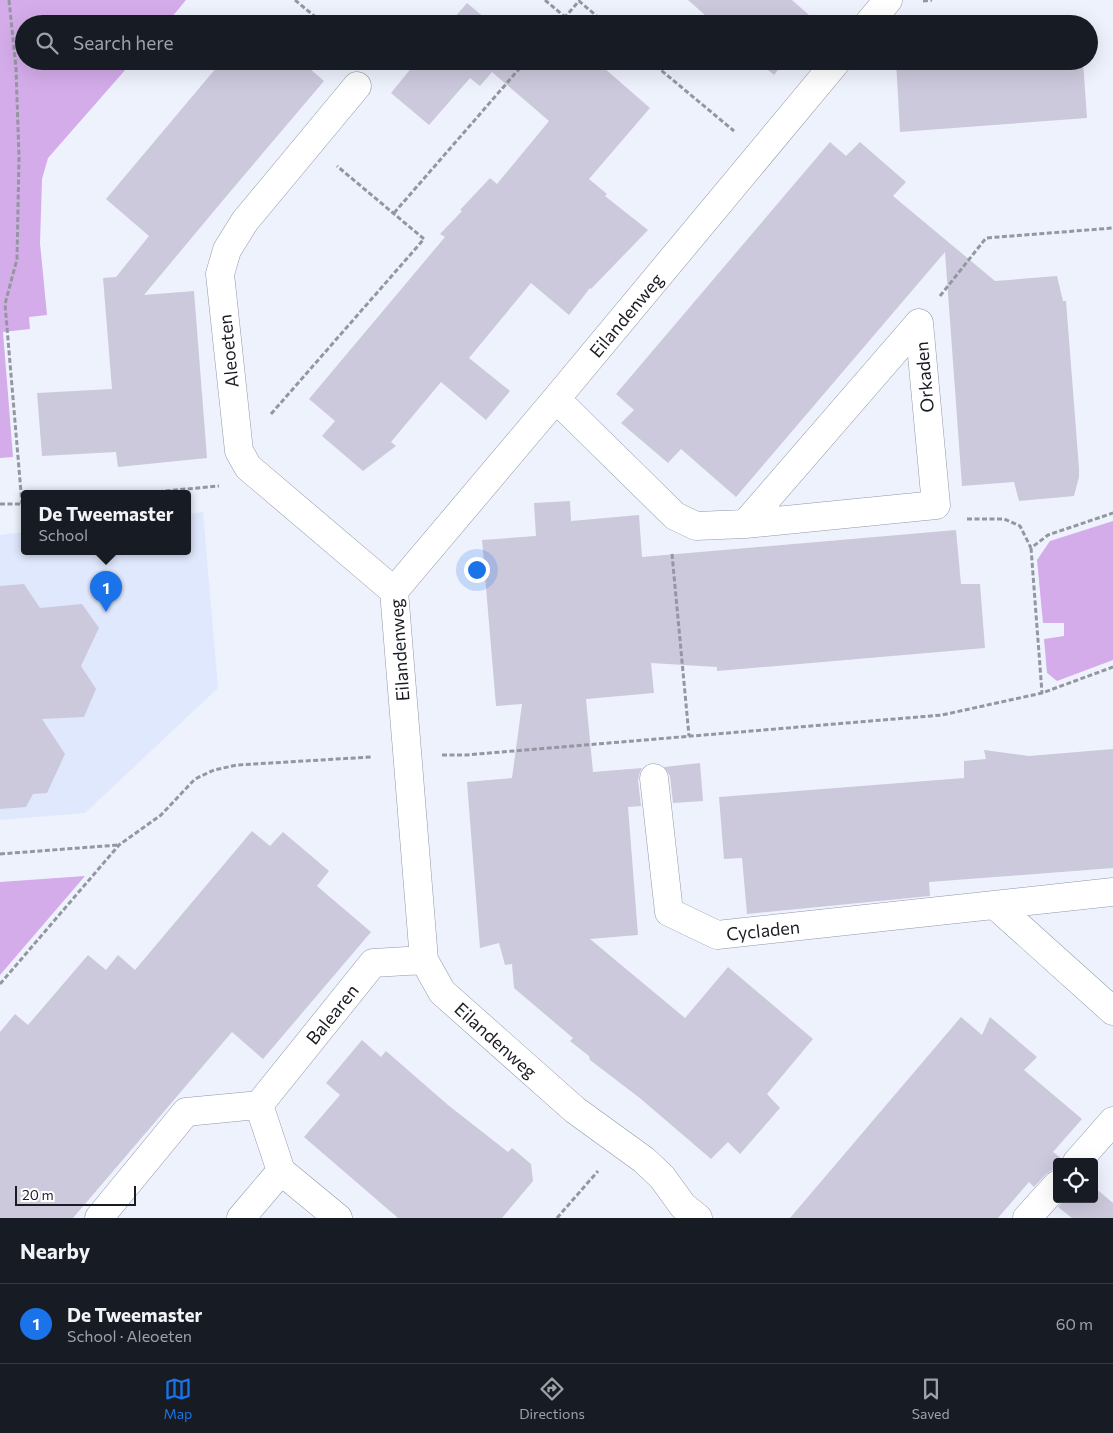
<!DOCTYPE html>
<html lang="en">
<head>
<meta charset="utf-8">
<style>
	:root { --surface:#171b24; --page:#242831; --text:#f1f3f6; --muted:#9ea1a6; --line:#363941; --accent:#1a73e8 }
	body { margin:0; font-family:Commissioner,sans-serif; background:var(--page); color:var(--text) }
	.controls { position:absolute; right:15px; bottom:15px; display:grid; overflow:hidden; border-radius:5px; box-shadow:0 5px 20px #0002 }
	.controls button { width:45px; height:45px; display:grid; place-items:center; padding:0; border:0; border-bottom:1px solid var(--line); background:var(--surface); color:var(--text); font:25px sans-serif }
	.scale { position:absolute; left:15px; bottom:12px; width:121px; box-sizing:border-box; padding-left:5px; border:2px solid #1a1c23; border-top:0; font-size:14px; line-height:18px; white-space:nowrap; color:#1a1c23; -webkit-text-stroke:4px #fff; paint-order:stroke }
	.you { position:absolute; left:476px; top:569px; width:18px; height:18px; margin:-12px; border:4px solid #fff; border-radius:50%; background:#1a73e8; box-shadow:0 0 0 8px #1a73e833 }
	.badge { display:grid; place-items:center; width:32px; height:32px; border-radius:50%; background:var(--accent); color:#fff; font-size:16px; font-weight:700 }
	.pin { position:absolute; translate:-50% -41px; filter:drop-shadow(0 1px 2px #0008) }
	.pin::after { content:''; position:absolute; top:26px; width:18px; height:15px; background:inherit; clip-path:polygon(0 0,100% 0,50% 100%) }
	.popup { position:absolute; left:21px; top:490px; width:170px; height:65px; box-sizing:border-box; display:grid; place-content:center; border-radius:5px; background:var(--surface); filter:drop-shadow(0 1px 4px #0005); font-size:16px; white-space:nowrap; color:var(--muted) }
	.popup b { font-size:19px; color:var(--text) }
	.popup::after { content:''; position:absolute; left:50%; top:100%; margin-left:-10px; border:10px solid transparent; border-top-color:var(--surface) }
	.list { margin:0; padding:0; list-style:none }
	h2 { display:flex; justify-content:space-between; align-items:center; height:65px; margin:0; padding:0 20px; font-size:21px }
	h2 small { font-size:16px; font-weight:400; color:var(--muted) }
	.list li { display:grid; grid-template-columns:32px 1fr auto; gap:15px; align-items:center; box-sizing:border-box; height:80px; padding:0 20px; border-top:1px solid var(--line) }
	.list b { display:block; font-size:19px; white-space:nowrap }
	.list p { margin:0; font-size:16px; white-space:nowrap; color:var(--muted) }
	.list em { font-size:16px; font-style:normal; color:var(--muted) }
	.icon { flex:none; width:28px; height:28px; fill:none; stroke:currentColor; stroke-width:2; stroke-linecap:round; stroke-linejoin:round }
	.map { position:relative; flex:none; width:1113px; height:1218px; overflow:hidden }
	.search { position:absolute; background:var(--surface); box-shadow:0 5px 20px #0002; left:15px; right:15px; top:15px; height:55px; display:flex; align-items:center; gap:12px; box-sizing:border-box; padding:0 18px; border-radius:28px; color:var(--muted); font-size:19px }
	.sheet { height:145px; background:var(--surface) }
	nav { display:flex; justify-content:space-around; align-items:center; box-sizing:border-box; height:70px; border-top:1px solid var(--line); background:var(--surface); font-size:14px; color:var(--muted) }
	nav a { display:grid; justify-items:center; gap:2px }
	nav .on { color:var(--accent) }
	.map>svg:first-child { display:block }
	.built { fill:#e0e8fd }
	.green { fill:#d4acea }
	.building { fill:#ccc9dd }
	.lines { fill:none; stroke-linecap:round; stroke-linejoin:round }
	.minor-casing { stroke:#9197a8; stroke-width:29 }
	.path { stroke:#9497a1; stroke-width:3; stroke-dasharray:5 2.5; stroke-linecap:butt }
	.minor { stroke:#fff; stroke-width:28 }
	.labels { text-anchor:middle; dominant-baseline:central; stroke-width:5; stroke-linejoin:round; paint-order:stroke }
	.street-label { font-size:18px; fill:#1a1c23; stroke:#fff }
</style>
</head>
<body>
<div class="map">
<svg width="1113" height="1218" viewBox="0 0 1113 1218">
	<rect width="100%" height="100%" fill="#eef2fd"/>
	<path class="built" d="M203 512 218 688 85 813 0 820V535L25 532V551H187V514Z"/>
	<path class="green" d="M0 0H186L166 24H24V61H133L48 158 42 179 40 243 47 315 29 317 30 329 3 332 13 457 0 458Z
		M1113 521V660L1057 681 1047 673 1044 639 1064 636V623H1043L1037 560 1050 541Z
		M85 876 0 975V882Z"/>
	<path class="building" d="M688 0H792L818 23 715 24Z
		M467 3 491 23 492 24H449Z
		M222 61H301L324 81 224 199 144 295 194 291 207 458 118 467 116 452 42 456 37 393 112 389 103 278 116 277 149 236 106 199Z
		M417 61H596L650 108 589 179 607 194 605 196 648 230 591 289 590 288 569 315 531 283 469 358 510 391 486 420 441 382 391 442 396 446 363 471 322 436 335 421 309 399 445 237 440 234 462 211 460 210 490 178 497 184 549 121 492 72 480 86 470 78 429 125 391 93Z
		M757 61H785L774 75Z
		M896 61H1083L1087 118 900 132Z
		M830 142 846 156 860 142 906 182 893 196 995 281 1057 276 1063 301H1066L1079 468V477L1074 496 1019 501 1014 482 962 486 945 252 736 497 681 449 668 463 621 423 634 410 616 394Z
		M570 501 571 521 639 515 642 557 956 530 961 584H980L985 648 717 671V667L651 663 654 693 586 699 593 772 642 768 640 772 638 780 641 806 628 807 638 935 590 939 685 1018 728 967 813 1039 767 1094 780 1108 740 1154 728 1142 711 1159 641 1099 590 1060 589 1056 570 1041 573 1038 514 988 512 964 505 965 499 943 480 948 467 782 512 778 522 704 496 706 482 540 536 536 534 503Z
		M24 584 40 608 82 604 99 628 81 666 96 689 84 717 42 719 65 754 47 793 33 794 26 807 0 809V586Z
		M1113 749V868L929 882 930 896 747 914 742 858 724 859 719 797 964 778V761L986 759 984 750 1029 756Z
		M700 763 703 801 673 803 670 776 664 767Z
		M252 831 270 846 283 832 329 871 317 886 371 932 263 1059 232 1032 73 1218H0V1032L15 1014 28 1025 88 955 106 970 118 955 135 970Z
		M961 1017 982 1035 990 1017 1037 1057 1024 1070 1082 1119 1053 1152 1062 1159V1162H1057V1170H1052L1046 1174 1034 1187 1029 1182 998 1218H790Z
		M362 1040 381 1057 386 1051 448 1105 508 1152 512 1148 531 1164 533 1181 502 1218H398L304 1137 340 1095 326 1083Z
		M1094 1187 1113 1203V1218H1072L1058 1207 1065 1199H1094Z"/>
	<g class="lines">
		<g class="minor-casing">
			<path id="minor" d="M868 24 888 0
				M357 86 245 221 227 250 220 274 239 451 248 467 394 591
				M556 399 675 516 696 526 745 524 936 505 919 323 745 524
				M654 778 669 912 717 935 1113 892
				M995 905 1113 1011
				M259 1105 281 1171 338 1218
				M1077 1162 1113 1121
				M99 1218 186 1112 259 1105 373 963 424 960
				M241 1218 281 1171
				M698 1218 683 1206 662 1177 644 1160 575 1110 442 992 424 960 394 591 556 399 837 61
				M1027 1218 1057 1185"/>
		</g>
		<path class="path" d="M9 0 16 68 19 157 17 259 5 304 22 504
			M295 0 324 24
			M545 0 565 17
			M923 1 932 0
			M559 24 579 1 606 24
			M650 61 734 131
			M394 213 526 61
			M940 296 986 238 1113 228
			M271 414 424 239 337 166
			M143 493 219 486
			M0 504H25
			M967 519H1004L1020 526 1031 548 1048 535 1113 513
			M1031 548 1042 693
			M672 554 689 736
			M442 755H466L942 715 1042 693 1113 667
			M0 854 118 845
			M0 984 119 845 161 815 195 779 214 770 237 765 371 757
			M557 1218 598 1171"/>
		<use href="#minor" class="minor"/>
	</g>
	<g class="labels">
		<g class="street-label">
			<text transform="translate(626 315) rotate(-50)">Eilandenweg</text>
			<text transform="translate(228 351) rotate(-96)">Aleoeten</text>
			<text transform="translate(924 377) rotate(-95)">Orkaden</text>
			<text transform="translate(399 650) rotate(-94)">Eilandenweg</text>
			<text transform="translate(763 930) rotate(-6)">Cycladen</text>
			<text transform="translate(332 1014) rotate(-51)">Balearen</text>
			<text transform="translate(496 1040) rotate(42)">Eilandenweg</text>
		</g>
	</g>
</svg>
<div class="controls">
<button><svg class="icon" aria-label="locate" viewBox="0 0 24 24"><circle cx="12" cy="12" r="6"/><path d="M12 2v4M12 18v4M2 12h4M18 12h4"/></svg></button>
</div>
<div class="scale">20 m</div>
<div class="you"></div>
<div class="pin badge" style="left:106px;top:612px">1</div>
<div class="popup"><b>De Tweemaster</b>School</div>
<div class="search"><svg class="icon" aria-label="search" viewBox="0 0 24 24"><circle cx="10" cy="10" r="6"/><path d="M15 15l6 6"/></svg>Search here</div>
</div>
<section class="sheet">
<h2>Nearby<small></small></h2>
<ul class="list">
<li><span class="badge">1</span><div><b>De Tweemaster</b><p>School · Aleoeten</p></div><em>60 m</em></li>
</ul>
</section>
<nav>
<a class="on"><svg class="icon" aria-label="map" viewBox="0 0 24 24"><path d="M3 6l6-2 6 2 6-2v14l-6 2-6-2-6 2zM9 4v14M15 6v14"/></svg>Map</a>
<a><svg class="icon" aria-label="directions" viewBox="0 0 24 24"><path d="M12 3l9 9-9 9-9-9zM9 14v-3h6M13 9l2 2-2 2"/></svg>Directions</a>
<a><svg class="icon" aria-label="saved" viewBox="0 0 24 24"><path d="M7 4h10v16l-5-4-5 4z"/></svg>Saved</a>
</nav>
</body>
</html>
